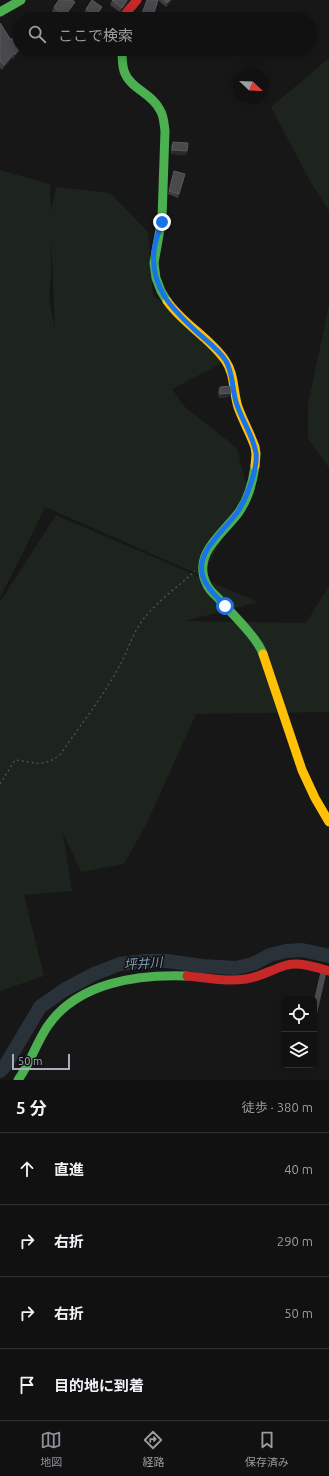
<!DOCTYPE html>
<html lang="ja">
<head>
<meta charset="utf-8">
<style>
	:root { --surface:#111; --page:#1e1f1f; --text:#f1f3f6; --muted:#9c9d9f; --line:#303131; --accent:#8c9099 }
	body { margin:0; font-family:Ubuntu,"Noto Sans JP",sans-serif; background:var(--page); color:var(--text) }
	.controls { position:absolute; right:12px; bottom:12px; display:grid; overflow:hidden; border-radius:6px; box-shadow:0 2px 10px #0003 }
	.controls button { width:36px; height:36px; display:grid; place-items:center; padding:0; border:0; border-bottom:1px solid var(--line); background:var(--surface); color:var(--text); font:20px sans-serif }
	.compass { position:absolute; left:233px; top:68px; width:36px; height:36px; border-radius:50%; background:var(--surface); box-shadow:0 2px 10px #0003; rotate:113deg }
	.scale { position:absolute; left:12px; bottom:10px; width:58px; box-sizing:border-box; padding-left:4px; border:2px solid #a8adb8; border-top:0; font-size:11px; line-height:14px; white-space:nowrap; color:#a8adb8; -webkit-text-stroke:3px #111113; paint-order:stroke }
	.stop { position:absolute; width:12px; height:12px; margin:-9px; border:3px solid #1a73e8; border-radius:50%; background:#fff }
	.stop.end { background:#1a73e8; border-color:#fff; box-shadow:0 1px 4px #0008 }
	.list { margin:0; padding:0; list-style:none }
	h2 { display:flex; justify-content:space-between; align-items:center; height:52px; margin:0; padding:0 16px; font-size:17px }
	h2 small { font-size:13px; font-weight:400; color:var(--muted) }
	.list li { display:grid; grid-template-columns:26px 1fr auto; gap:12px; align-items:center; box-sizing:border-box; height:72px; padding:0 16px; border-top:1px solid var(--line) }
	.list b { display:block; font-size:15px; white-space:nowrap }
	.list em { font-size:13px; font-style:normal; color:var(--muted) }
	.icon { flex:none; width:22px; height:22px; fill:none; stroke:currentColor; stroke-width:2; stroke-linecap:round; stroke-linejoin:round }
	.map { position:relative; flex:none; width:329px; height:1080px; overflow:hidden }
	.search { position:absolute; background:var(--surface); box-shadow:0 2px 10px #0003; left:12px; right:12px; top:12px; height:44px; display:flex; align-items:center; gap:10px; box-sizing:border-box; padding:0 14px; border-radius:22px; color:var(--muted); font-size:15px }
	.sheet { height:340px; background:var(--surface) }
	nav { display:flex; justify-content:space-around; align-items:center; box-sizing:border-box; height:56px; border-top:1px solid var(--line); background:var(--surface); font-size:11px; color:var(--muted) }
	nav a { display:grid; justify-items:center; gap:2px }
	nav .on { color:var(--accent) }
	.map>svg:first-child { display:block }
	.green { fill:#1d241e; fill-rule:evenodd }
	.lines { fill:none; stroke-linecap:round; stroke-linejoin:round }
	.river { stroke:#2a3239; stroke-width:14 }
	.path { stroke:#4d4e52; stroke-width:1.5; stroke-dasharray:2 3; stroke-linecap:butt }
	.street { stroke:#4b4c50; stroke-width:6 }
	.fast { stroke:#4caf50; stroke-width:9 }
	.slow { stroke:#ffc107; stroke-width:9 }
	.jam { stroke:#c62828; stroke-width:9 }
	.wall { fill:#3d3d3f }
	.shaded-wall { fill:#29292a }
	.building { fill:#49494c; stroke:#58595d }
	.route { stroke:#1a73e8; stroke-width:5 }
	.labels { text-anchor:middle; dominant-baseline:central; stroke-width:3; stroke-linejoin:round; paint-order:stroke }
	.water-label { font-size:13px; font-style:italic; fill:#7f9bb3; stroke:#111113 }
</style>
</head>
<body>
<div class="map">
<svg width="329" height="1080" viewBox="0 0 329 1080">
	<rect width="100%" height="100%" fill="#171717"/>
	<path class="green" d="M329 58V211L310 181 271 107Z
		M0 170 50 184 51 212 56 187 110 193 148 232 153 295 226 361 172 389 185 407 237 448 248 492 202 576 45 507 24 551 0 597ZM51 235 55 328V329L49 301 51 273Z
		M329 305V468L308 438V404Z
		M56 515 258 602 185 621 306 623 329 586V712L196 714 146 825 124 864 81 872 63 833 72 891 24 895 44 976 0 991V602Z"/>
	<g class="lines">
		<path class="river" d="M0 1071 5 1066 40 1007 64 990 94 974 120 964 146 961H167L202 966 236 968 253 964 270 955 286 951 302 950 329 956"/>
		<path class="path" d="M0 784 15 760C35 762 42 768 60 755 81 724 104 696 121 663 128 650 132 636 140 624 154 603 177 588 195 571"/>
		<path class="street" d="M314 1013 324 970"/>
		<path class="fast" d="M0 12 21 0
			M122 49C122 56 122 64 124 71 130 89 152 93 160 110 164 116 164 124 165 131L162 218 154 263 156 278 161 291 167 301
			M255 466C253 481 248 499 239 512 223 534 191 554 207 585 209 590 215 595 219 599 231 613 257 637 263 654
			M18 1080C30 1063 36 1044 47 1027 77 982 139 974 187 976"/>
		<path class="slow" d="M167 301C183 324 209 337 225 360 235 374 233 392 238 407 243 421 250 433 255 447L256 454 255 466
			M263 654 302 770 315 798 329 822"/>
		<path class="jam" d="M124 19 126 13 137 0
			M187 976C207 978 226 982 246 979 261 977 272 969 287 965 301 962 315 967 329 971"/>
	</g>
	<path class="wall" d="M112 0H129L120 12 110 5Z
		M147 0H172L166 7 158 0 154 13 153 19Z
		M73 6 63 19H62L52 11 54 7Z
		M102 7 100 11 94 19H88L90 17 84 13 86 9Z
		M0 23 11 40 19 49 13 59 12 58 2 70 0 68Z
		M173 142 187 151 186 155 171 154V146Z
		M174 171 185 174 178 198 168 194Z
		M220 387 229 397 219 398 218 391Z"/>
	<path class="shaded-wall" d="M127 0H129L120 12 122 8Z
		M170 0H172L166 7 167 3Z
		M75 2 73 6 63 19 64 16Z
		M102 7 100 11 94 19 95 16Z
		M19 49H21L13 59 15 54Z
		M14 53 12 58 2 70 4 65Z
		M172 150 187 151 186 155 171 154Z
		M231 393 229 397 219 398 220 394Z"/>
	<path class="building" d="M59 0H72L75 2 64 16 54 7Z
		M92 0 102 7 95 16 86 9Z
		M112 0H127L122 8Z
		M147 0H158L154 13H155L153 19H140Z
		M164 0H170L167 3Z
		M90 17 93 19H88Z
		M0 23 11 40 13 37 19 41V49L15 54 14 53 4 65 0 61Z
		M173 142 188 143 187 151 172 150Z
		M174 171 185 174 179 194 169 191Z
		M230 386 231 393 220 394V387Z"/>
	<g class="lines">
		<path class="route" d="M162 222C159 231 155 241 154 251 150 288 173 310 198 333 207 341 219 350 226 361 233 373 232 388 236 402 241 419 253 435 256 453 258 468 247 497 239 510 227 529 194 551 203 577 207 589 217 597 225 606"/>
	</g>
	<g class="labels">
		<g class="water-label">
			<text transform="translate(143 963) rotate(-4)">坪井川</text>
		</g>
	</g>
</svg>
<div class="controls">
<button><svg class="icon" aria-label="locate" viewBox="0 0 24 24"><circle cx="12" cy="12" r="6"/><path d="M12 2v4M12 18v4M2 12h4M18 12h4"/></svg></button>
<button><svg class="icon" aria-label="layers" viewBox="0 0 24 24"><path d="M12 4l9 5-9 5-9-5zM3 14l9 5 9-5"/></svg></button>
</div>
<svg class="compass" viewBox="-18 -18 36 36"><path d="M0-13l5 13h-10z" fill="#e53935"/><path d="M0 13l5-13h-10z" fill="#9c9d9f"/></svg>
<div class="scale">50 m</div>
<div class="stop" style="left:225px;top:606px"></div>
<div class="stop end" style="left:162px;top:222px"></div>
<div class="search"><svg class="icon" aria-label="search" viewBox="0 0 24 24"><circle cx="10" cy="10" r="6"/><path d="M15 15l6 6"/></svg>ここで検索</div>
</div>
<section class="sheet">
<h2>5 分<small>徒歩 · 380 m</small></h2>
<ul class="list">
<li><svg class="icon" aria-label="ahead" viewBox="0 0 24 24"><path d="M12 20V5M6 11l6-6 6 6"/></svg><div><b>直進</b></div><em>40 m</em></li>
<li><svg class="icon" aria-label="right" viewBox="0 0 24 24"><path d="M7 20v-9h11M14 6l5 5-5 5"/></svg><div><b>右折</b></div><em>290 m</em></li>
<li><svg class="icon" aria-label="right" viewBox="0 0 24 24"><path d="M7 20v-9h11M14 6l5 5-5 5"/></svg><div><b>右折</b></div><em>50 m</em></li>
<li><svg class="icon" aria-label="arrive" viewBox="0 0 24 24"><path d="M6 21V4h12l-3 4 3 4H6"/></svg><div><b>目的地に到着</b></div></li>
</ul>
</section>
<nav>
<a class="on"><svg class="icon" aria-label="map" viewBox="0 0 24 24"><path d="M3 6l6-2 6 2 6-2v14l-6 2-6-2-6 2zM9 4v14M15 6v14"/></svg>地図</a>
<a><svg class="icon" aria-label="directions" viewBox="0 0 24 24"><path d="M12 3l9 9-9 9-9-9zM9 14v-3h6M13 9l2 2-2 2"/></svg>経路</a>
<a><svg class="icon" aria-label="saved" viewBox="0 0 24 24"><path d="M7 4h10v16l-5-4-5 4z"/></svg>保存済み</a>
</nav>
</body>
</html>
